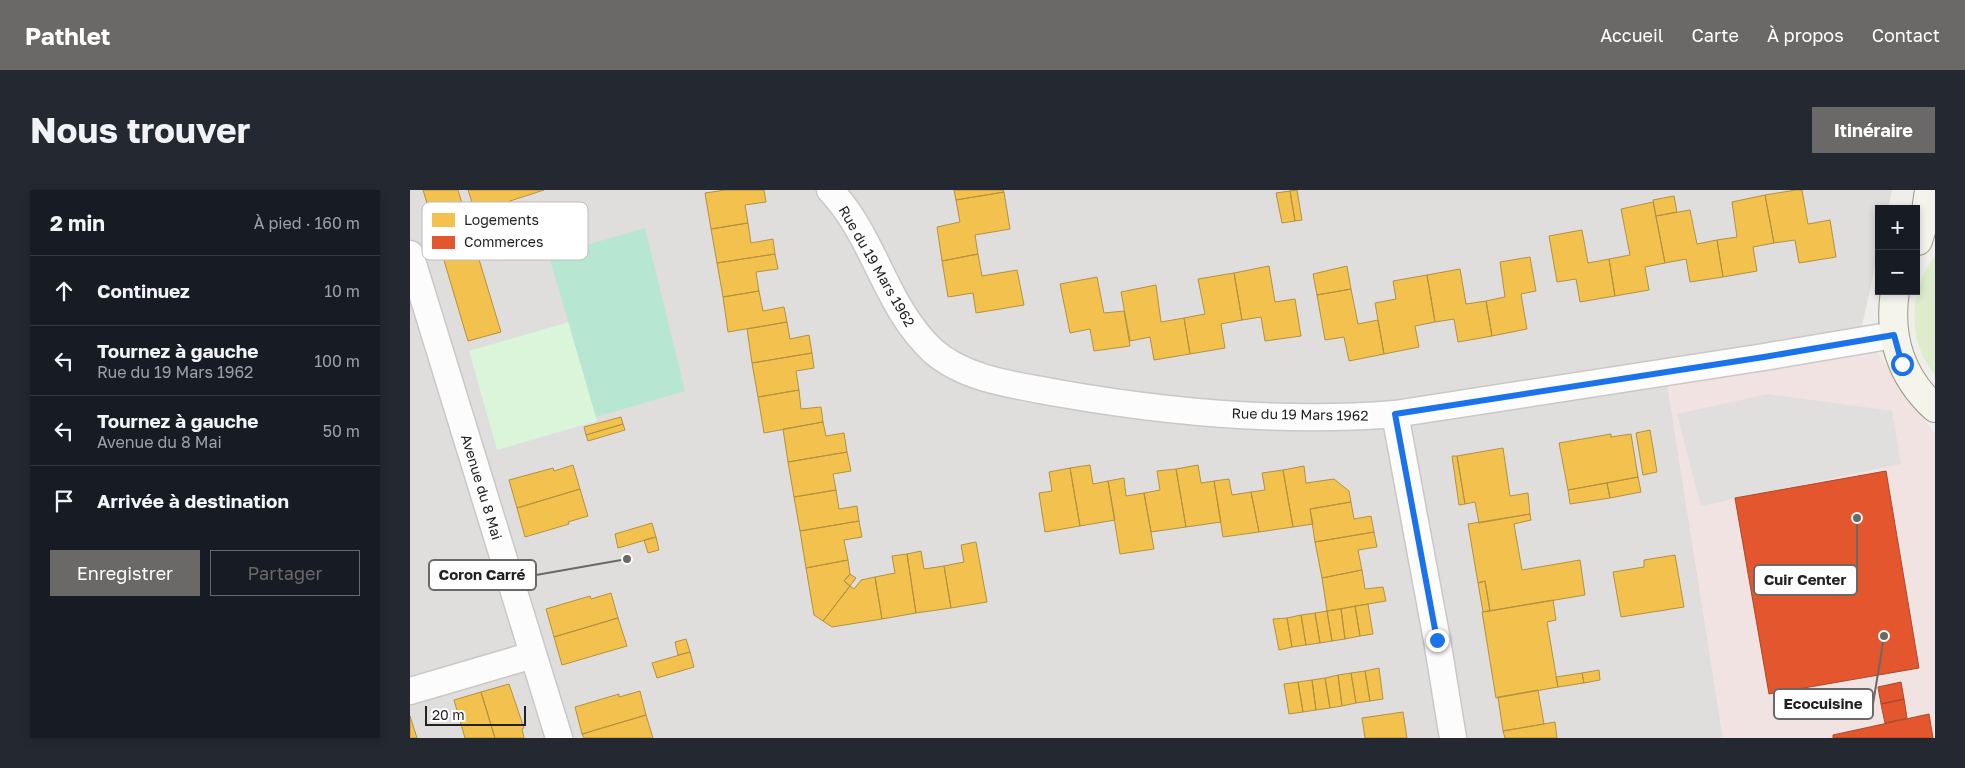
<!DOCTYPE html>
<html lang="fr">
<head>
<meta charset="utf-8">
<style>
	:root { --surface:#171b24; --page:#242831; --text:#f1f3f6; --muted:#9ea1a6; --line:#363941; --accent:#6a6968 }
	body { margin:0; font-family:"Golos Text",sans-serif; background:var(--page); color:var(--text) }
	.controls { position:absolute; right:15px; top:15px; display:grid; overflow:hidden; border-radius:0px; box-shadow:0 2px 8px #0003 }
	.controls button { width:45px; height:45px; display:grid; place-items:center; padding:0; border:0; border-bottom:1px solid var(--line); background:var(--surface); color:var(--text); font:25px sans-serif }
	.scale { position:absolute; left:15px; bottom:12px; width:101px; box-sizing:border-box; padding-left:5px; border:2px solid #222; border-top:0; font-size:14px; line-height:18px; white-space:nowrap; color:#222; -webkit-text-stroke:4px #fff; paint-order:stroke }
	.stop { position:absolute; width:15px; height:15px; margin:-11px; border:4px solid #1a73e8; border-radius:50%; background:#fff }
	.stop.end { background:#1a73e8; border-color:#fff; box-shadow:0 1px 5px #0008 }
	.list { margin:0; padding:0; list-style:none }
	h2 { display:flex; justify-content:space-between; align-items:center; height:65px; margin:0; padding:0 20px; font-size:21px }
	h2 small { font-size:16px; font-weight:400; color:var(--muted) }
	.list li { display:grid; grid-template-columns:32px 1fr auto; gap:15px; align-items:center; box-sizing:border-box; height:70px; padding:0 20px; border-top:1px solid var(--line) }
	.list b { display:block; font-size:19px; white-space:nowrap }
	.list p { margin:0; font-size:16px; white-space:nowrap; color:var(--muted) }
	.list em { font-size:16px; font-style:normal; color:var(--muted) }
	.actions { display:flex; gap:10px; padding:15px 20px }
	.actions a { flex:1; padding:11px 0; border:1px solid var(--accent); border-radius:0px; text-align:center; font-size:18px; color:var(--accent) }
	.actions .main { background:var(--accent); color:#fff }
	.icon { flex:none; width:28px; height:28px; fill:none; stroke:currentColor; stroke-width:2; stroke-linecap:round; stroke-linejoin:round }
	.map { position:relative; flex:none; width:1525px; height:548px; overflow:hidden; border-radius:0px }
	header { display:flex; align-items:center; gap:30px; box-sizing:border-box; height:70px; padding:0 25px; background:var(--accent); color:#fff }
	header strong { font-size:24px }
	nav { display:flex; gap:28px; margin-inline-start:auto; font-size:18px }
	.intro { display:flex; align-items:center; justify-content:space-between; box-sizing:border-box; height:120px; padding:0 30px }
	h1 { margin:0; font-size:35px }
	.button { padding:12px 22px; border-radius:0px; background:var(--accent); color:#fff; font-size:18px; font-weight:700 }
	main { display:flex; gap:30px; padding:0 30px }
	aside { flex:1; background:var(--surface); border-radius:0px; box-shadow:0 2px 8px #0003 }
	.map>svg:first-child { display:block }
	.residential { fill:#dfdedc }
	.commercial { fill:#f1e3e1 }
	.grass { fill:#ddeccb }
	.park { fill:#daf5da }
	.pitch { fill:#b7e6d2 }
	.parking { fill:#e0dfde }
	.homes { fill:#f2c14e; stroke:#b49141 }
	.shops { fill:#e4572e; stroke:#aa472a }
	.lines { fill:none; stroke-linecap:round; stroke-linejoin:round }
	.street-casing { stroke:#c9c8c7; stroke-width:29 }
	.secondary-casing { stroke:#999a82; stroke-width:30 }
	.street { stroke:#fdfcfc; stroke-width:26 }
	.secondary { stroke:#f4f4ed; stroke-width:28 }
	.route { stroke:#1a73e8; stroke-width:6 }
	.labels { text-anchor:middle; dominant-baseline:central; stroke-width:5; stroke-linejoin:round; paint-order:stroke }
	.street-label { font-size:14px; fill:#222; stroke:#fff }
	.key { fill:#fff; stroke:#bdbdbd; stroke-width:1 }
	.key-label { font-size:14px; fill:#222 }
	.leader { fill:none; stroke:#6a6968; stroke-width:2 }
	.callout-dot { fill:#6a6968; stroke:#fff; stroke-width:2 }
	.callout { fill:#fff; stroke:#6a6968; stroke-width:2 }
	.callout-label { font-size:15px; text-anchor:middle; font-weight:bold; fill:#222 }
</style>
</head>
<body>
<header>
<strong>Pathlet</strong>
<nav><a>Accueil</a><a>Carte</a><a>À propos</a><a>Contact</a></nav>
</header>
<div class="intro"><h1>Nous trouver</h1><a class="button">Itinéraire</a></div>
<main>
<aside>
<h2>2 min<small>À pied · 160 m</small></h2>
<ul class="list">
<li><svg class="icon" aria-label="ahead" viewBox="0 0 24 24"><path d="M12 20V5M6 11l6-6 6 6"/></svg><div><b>Continuez</b></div><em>10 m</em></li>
<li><svg class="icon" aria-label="left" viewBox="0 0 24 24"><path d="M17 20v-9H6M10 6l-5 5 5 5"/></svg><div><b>Tournez à gauche</b><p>Rue du 19 Mars 1962</p></div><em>100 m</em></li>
<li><svg class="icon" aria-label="left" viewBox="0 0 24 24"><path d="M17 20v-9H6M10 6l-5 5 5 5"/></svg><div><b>Tournez à gauche</b><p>Avenue du 8 Mai</p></div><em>50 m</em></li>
<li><svg class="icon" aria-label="arrive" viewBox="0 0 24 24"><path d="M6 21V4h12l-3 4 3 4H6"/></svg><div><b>Arrivée à destination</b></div></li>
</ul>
<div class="actions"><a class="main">Enregistrer</a><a>Partager</a></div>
</aside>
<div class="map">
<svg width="1525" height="548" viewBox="0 0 1525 548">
	<rect width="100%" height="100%" fill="#f0eeeb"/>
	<path class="residential" d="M0 0H1482L1478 19H1469V59L1451 140 1254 173 1313 548H0Z"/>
	<path class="commercial" d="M1451 140 1525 244V548H1313L1254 173Z"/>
	<path class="grass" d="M1525 66V185C1497 152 1498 100 1525 66Z"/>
	<path class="park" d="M159 132 187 231 87 260 59 161Z"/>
	<path class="pitch" d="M235 38 275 201 186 227 139 66Z"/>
	<path class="parking" d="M1358 204 1482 221 1491 274 1291 316 1267 224Z"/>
	<path class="homes" d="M13 0H48L91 142 58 151Z
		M58 0H134L100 11 103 24 69 34Z
		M315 0H354L356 12 335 15 338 33 301 39 295 3Z
		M544 0H593L594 2 546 10Z
		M887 0 892 30 885 31 880 1Z
		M1386 0H1392L1398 34 1420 30 1426 67 1389 73 1385 50 1364 53 1355 5Z
		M880 1 885 31 872 33 866 3Z
		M594 2 600 39 565 45 568 64 532 71 527 37 550 32 546 10Z
		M1355 5 1364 53 1343 57 1347 81 1313 87 1307 50 1327 47 1322 12Z
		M1264 6 1267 22 1246 26 1243 10Z
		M1243 12 1255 73 1235 77 1239 100 1205 106 1199 69 1220 65 1211 19Z
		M1280 20 1287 54 1307 50 1313 87 1280 92 1276 69 1255 73 1246 26Z
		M338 33 341 53 363 49 365 64 307 73 301 39Z
		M1172 40 1178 73 1199 69 1205 106 1170 112 1166 89 1147 92 1139 46Z
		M365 64 368 79 346 82 349 101 313 107 307 73Z
		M568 64 572 86 607 80 614 115 566 123 563 103 538 107 532 71Z
		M1120 67 1126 101 1111 104 1117 139 1082 146 1076 111 1095 107 1090 72Z
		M859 76 865 112 885 109 891 146 855 151 851 127 832 130 824 83Z
		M937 76 941 99 907 105 903 84Z
		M1050 79 1056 114 1076 111 1082 146 1048 152 1044 129 1025 132 1017 85Z
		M824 83 832 130 811 134 815 158 780 164 774 128 795 124 788 89Z
		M1017 85 1025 132 1005 136 1009 157 974 164 965 113 986 109 983 91Z
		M687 87 694 123 714 121 720 156 684 161 680 139 660 143 650 94Z
		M746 95 751 132 774 128 780 164 744 170 740 147 720 151 711 102Z
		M941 99 948 134 968 130 974 164 939 171 934 147 915 150 907 105Z
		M349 101 353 121 374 117 377 132 318 142 313 107Z
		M377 132 380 149 399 145 402 163 342 173 337 139Z
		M402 163 404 178 386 181 389 200 348 207 342 173Z
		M389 200 391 219 411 217 413 232 354 243 348 207Z
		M211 227 213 234 176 245 174 237Z
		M413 232 416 246 434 243 437 262 378 272 373 239Z
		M213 234 215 240 178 251 176 245Z
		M1240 240 1247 282 1233 285 1226 243Z
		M1201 244V247L1221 244 1228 287 1158 300 1149 253Z
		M1093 258 1100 306 1118 303 1120 324 1069 333 1065 312 1055 314 1047 266Z
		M437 262 441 281 423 284 426 300 384 307 378 272Z
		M1042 266H1047L1055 314 1049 315Z
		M163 275 170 299 107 318 99 290 143 278 144 281Z
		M680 275 683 294 698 291 705 330 670 336 660 278Z
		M788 275 791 293 804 291 811 332 776 337 766 279Z
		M894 276 896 293 924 289 939 301 941 312 900 319 903 334 883 337 873 280Z
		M660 278 670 336 635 342 629 303 642 301 639 282Z
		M766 279 776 337 741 342 734 303 750 300 747 281Z
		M873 280 883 337 849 342 841 302 855 300 852 283Z
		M1228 287 1231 302 1200 308 1197 293Z
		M714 288 716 306 734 303 744 359 710 364 698 291Z
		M819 289 822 305 841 302 849 342 813 347 804 291Z
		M1197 293 1200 308 1160 314 1158 300Z
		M170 299 178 326 158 332 159 334 115 347 107 318Z
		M426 300 429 319 447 316 449 331 390 341 384 307Z
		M941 312 944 329 961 326 964 342 905 352 900 319Z
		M1120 324 1121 330 1104 334 1112 380 1170 370 1175 405 1080 421 1075 391 1068 393 1058 334Z
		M449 331 452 347 434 350 438 370 396 378 390 341Z
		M242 333 246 347 208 358 205 344Z
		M964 342 967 357 948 360 952 380 912 388 905 352Z
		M246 347 249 360 238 363 234 350Z
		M566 352 577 412 541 418 534 376 554 372 551 355Z
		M511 361 514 379 534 376 541 418 506 423 497 364Z
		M497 364 506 423 472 429 465 387 485 383 482 366Z
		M1265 365 1274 417 1211 427 1203 382 1234 377V370Z
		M438 370 440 384 434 391 440 396 413 431 404 425 396 378Z
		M952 380 955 399 973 397 976 411 917 421 912 388Z
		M440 384 446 388 440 396 434 391Z
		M465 387 472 429 422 437 413 431 440 396 444 399 451 390Z
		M1075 391 1080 421 1073 422 1068 393Z
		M201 403 208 428 144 447 136 419 180 406 181 409Z
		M1143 410 1146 430 1137 432 1148 497 1086 508 1072 422Z
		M958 414 963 444 950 446 945 416Z
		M945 416 950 446 935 449 931 419Z
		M931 419 935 449 922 451 917 421Z
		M917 421 922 451 910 453 905 423Z
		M905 423 910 453 896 455 891 425Z
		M891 425 896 455 882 457 877 428Z
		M208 428 217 456 152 475 144 447Z
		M877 428 882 457 869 460 863 429Z
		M276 449 280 462 268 465 265 452Z
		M280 462 284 477 247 488 242 473Z
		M969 478 973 509 960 511 955 481Z
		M1189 480 1190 490 1174 493 1172 483Z
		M955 481 960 511 946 513 941 483Z
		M941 483 946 513 932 516 928 485Z
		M1172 483 1174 493 1148 497 1146 487Z
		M928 485 932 516 920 518 915 488Z
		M915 488 920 518 906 520 902 490Z
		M902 490 906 520 893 522 888 492Z
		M888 492 893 522 879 524 874 494Z
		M99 494 114 538 112 539 114 548H85L71 502Z
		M1128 500 1134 534 1093 541 1088 507Z
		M230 501 236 525 172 544 165 517 209 504V507Z
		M71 502 85 548H55L44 510Z
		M993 522 997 548H955L952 528Z
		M236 525 243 548H174L172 544Z
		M0 526 7 548H0Z
		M1145 532 1147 548H1095L1093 541Z"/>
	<path class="shops" d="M1476 281 1509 478 1359 504 1325 308Z
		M1491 492 1494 509 1471 514 1468 497Z
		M1494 509 1497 528 1475 533 1471 514Z
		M1519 524 1523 548H1423V545Z"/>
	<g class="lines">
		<g class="street-casing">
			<path id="street" d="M420 0C465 47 474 115 523 161 556 190 606 195 647 203 755 222 875 233 985 224L1354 167 1484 145
				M0 64 149 548
				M985 224 1027 450 1043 548
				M0 501 123 465"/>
		</g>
		<g class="secondary-casing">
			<path id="secondary" d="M1508 51 1515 28 1519 0
				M1485 101C1478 147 1491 187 1525 218"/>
		</g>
		<use href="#street" class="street"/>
		<use href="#secondary" class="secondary"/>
	</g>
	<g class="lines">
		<path class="route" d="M1027 450 985 224 1354 167 1484 145 1492 174"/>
	</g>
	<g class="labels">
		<g class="street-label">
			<text transform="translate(467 76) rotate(60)">Rue du 19 Mars 1962</text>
			<text transform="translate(890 224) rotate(1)">Rue du 19 Mars 1962</text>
			<text transform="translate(72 297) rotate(73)">Avenue du 8 Mai</text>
		</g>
	</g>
	<rect x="12" y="12" width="166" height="58" rx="8" class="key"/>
	<rect x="22" y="23" width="23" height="14" fill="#f2c14e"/>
	<rect x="22" y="46" width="23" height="13" fill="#e4572e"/>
	<g class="key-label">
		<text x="54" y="35">Logements</text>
		<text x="54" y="57">Commerces</text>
	</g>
	<path class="leader" d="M217 369L126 385M1447 328L1447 390M1474 446L1463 514"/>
	<g class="callout-dot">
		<circle cx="217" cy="369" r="5"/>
		<circle cx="1447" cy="328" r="5"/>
		<circle cx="1474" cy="446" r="5"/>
	</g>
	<g class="callout">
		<rect x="19" y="370" width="107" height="30" rx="5"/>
		<rect x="1344" y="375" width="103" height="30" rx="5"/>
		<rect x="1364" y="499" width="99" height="30" rx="5"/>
	</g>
	<g class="callout-label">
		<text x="72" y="390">Coron Carré</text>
		<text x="1395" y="395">Cuir Center</text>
		<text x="1413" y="519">Ecocuisine</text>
	</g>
</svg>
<div class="controls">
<button>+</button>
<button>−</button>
</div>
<div class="scale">20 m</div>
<div class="stop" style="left:1492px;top:174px"></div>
<div class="stop end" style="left:1027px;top:450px"></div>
</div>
</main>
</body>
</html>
